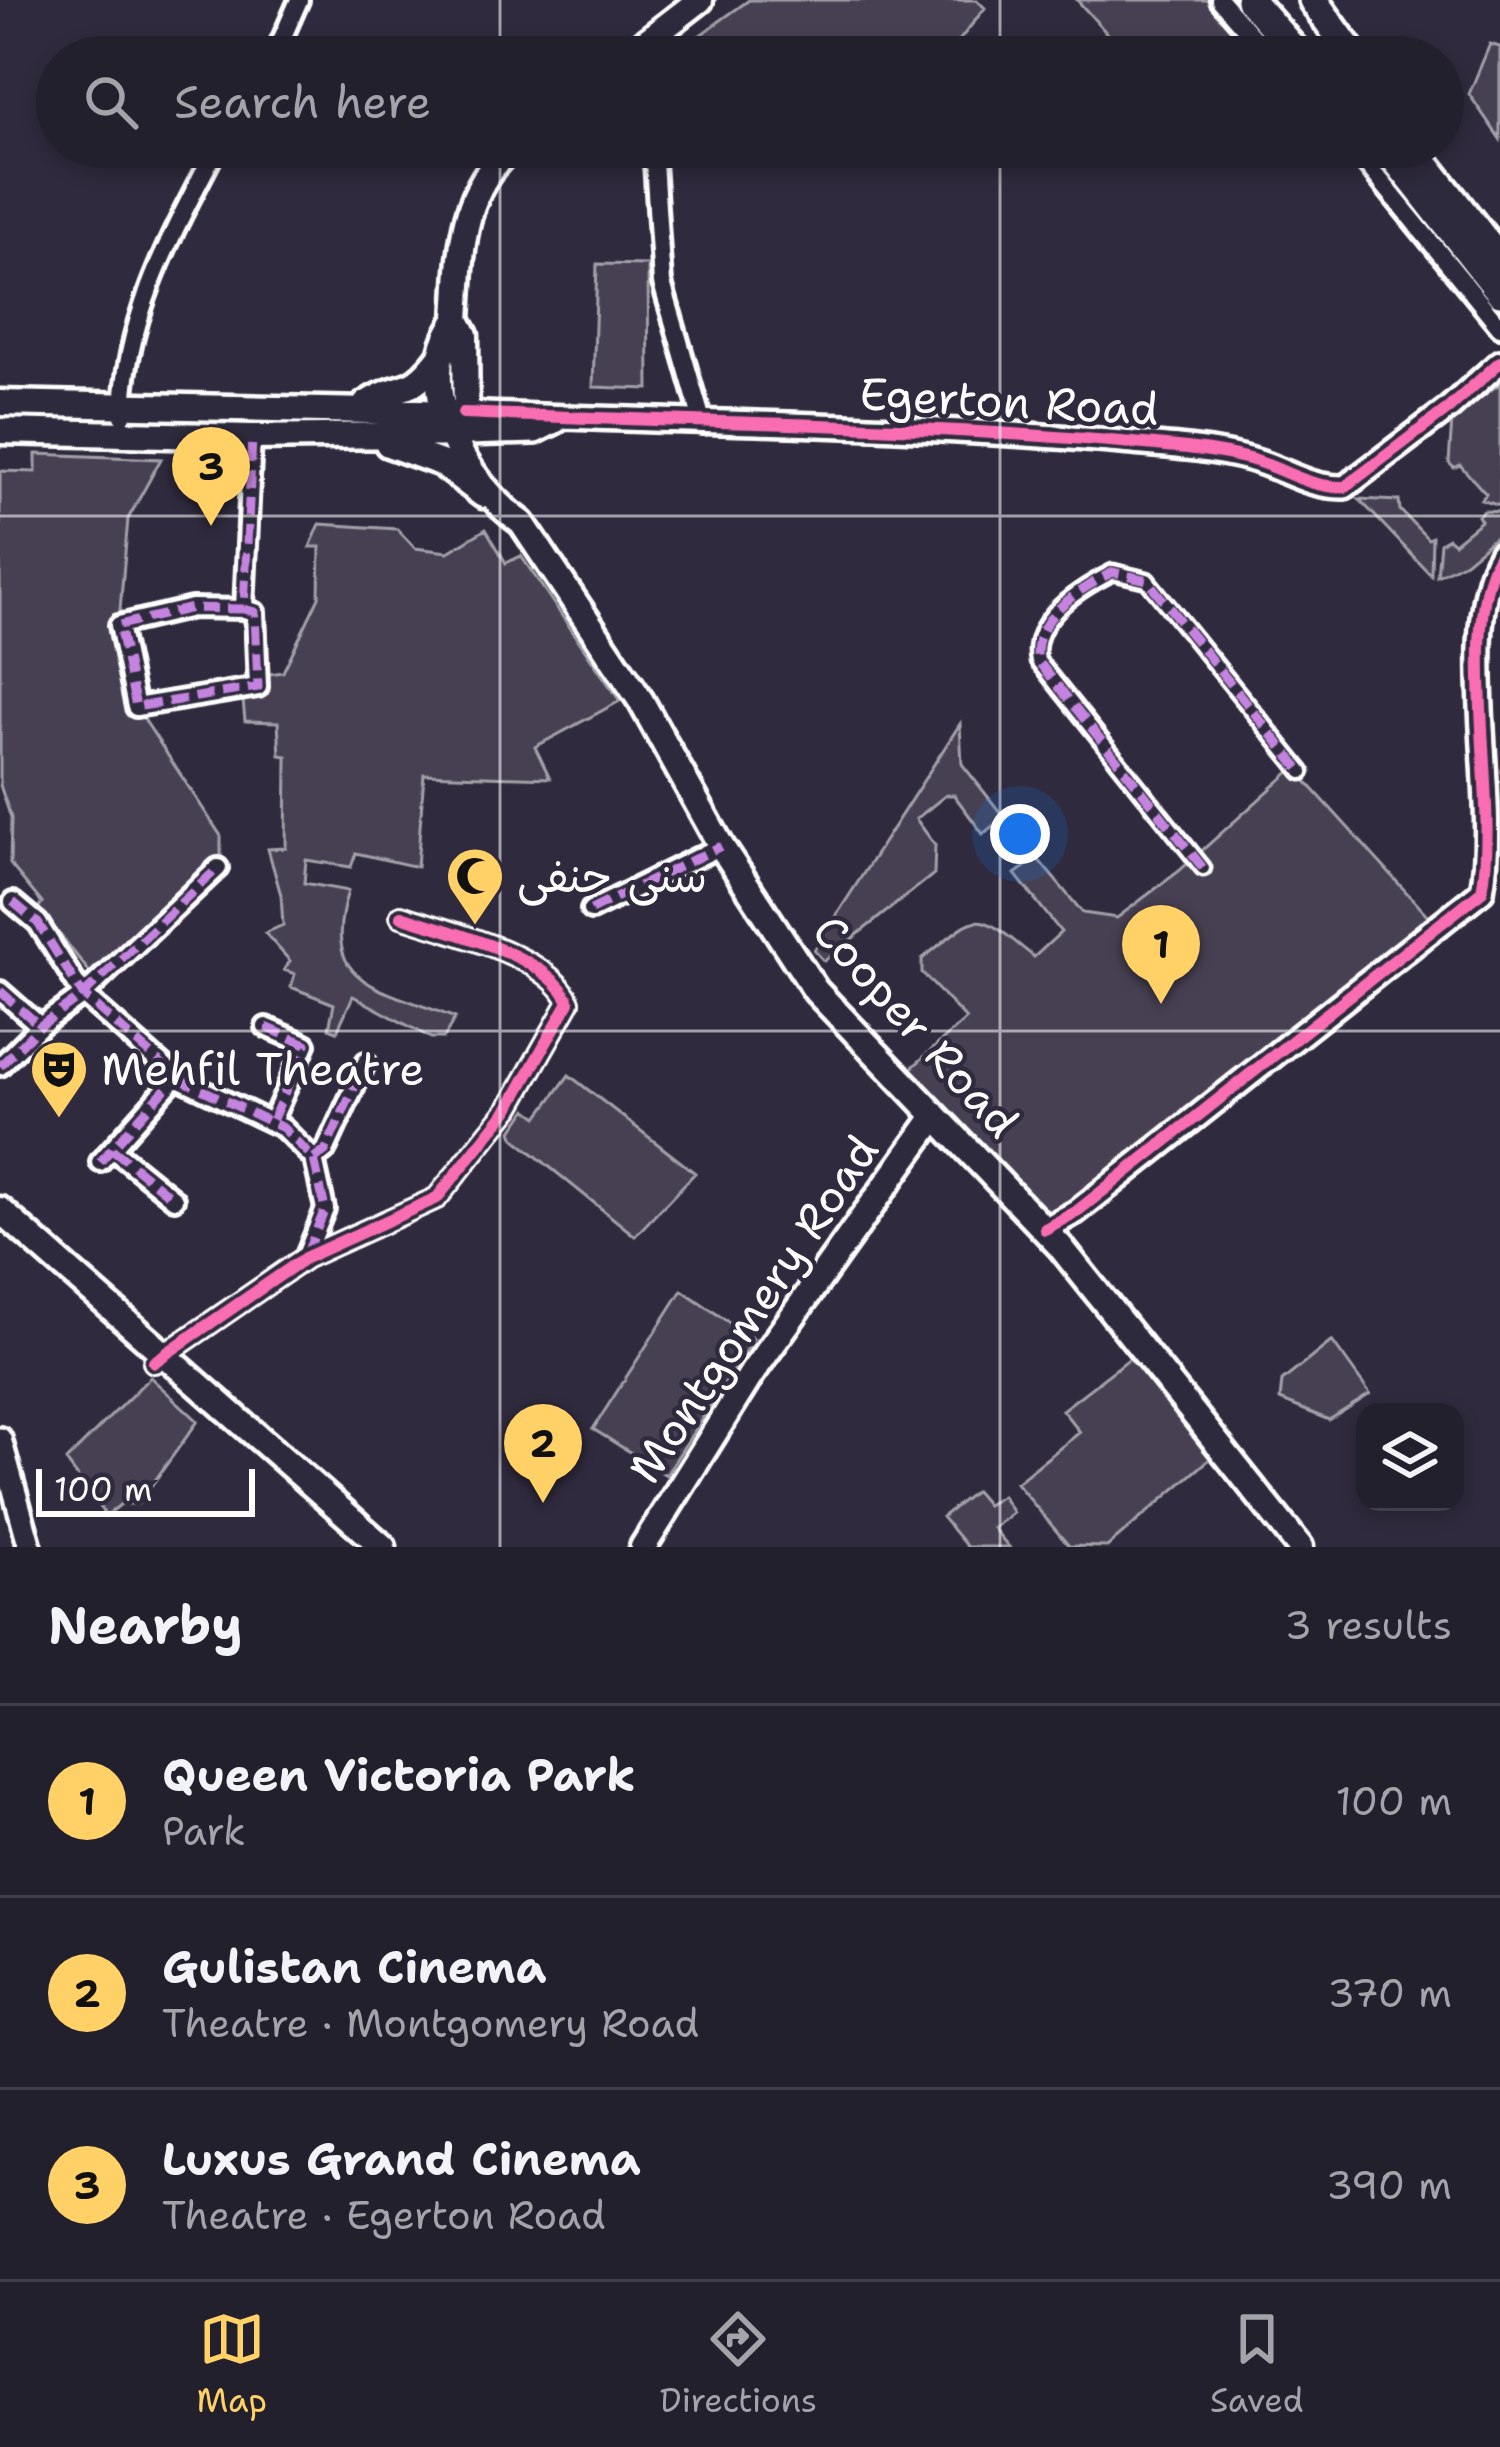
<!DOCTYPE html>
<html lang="en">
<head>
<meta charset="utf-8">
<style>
	:root { --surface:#23202e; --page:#2f2d3a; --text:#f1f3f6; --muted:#a3a3aa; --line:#403e4a; --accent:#ffd166 }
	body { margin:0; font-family:"Shantell Sans","Playpen Sans Arabic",sans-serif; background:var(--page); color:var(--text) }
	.controls { position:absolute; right:36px; bottom:36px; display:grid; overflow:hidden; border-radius:24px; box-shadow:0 6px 18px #0003 }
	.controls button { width:108px; height:108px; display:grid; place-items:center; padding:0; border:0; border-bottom:3px solid var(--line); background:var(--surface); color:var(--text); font:60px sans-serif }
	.scale { position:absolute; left:36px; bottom:30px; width:219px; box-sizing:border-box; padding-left:12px; border:6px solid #fff; border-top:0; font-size:33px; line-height:42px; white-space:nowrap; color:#fff; -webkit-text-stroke:9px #2f2a3d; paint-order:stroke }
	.you { position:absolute; left:1020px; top:834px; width:42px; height:42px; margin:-30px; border:9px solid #fff; border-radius:50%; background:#1a73e8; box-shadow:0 0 0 18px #1a73e833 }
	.badge { display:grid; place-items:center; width:78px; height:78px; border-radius:50%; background:var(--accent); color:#111; font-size:39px; font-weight:700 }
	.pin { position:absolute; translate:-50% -99px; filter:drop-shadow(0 3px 6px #0008) }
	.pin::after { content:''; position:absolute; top:63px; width:42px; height:36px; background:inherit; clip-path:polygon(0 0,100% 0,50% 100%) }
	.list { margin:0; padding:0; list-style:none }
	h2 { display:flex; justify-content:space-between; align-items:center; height:156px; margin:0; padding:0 48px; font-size:51px }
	h2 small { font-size:39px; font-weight:400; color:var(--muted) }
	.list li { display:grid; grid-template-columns:78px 1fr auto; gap:36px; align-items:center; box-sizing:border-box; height:192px; padding:0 48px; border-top:3px solid var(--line) }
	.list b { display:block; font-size:45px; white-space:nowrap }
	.list p { margin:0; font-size:39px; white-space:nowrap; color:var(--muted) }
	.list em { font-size:39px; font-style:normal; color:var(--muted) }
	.icon { flex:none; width:66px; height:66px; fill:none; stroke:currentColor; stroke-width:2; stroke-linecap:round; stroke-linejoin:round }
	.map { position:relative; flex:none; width:1500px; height:1547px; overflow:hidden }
	.search { position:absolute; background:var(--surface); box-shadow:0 6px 18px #0003; left:36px; right:36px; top:36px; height:132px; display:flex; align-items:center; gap:30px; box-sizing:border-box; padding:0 42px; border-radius:66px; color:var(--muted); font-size:45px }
	.sheet { height:732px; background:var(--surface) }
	nav { display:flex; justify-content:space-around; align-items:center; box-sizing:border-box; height:168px; border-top:3px solid var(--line); background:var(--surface); font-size:33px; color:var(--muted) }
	nav a { display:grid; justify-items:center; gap:6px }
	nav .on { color:var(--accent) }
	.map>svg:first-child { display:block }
	.green { fill:#464152; stroke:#a2a0a8; stroke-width:3 }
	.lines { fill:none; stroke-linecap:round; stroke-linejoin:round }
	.pedestrian-casing { stroke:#fff; stroke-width:21 }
	.minor-casing { stroke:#fff; stroke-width:26 }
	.tertiary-casing { stroke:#fff; stroke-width:30 }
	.secondary-casing { stroke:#fff; stroke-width:33 }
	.primary-casing { stroke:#fff; stroke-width:36 }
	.pedestrian { stroke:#2f2a3d; stroke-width:12 }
	.minor { stroke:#2f2a3d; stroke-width:16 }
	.tertiary { stroke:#2f2a3d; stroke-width:21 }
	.secondary { stroke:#2f2a3d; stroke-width:24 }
	.primary { stroke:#2f2a3d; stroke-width:27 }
	.quiet { stroke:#c483df; stroke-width:9; stroke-dasharray:18 9; stroke-linecap:butt }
	.cycleway-casing { stroke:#2f2a3d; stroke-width:20 }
	.cycleway { stroke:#f96db3; stroke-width:12 }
	.grid { fill:none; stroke:#fff; stroke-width:3; stroke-opacity:0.55 }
	.labels { text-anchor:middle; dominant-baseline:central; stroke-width:9; stroke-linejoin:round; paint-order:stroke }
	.street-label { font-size:45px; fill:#fff; stroke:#2f2a3d }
	.poi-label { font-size:45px; fill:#fff; stroke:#2f2a3d; text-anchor:start }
</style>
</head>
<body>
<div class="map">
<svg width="1500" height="1547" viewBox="0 0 1500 1547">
	<rect width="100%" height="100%" fill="#2f2a3d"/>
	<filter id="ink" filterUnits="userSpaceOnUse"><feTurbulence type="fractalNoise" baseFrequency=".00833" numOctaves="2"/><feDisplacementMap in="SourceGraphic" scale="24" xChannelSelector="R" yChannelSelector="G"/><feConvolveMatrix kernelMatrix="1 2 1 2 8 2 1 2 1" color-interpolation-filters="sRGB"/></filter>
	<g filter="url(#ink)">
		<path class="green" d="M749 0H977L985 8 946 57H704L696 38Z
			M1077 0H1209L1260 57H1128Z
			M1490 44 1500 47V139L1469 94Z
			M597 264 648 265 649 389 593 387Z
			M1500 383V506L1481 500 1486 494 1460 465 1454 468 1449 463 1452 420Z
			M36 454 161 459 128 519 119 621 136 707 221 836V856L91 974 60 935 31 917 42 903 10 864 11 818 0 785V471L36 472Z
			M1359 499 1399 501 1400 510 1428 539 1432 537 1431 575Z
			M1484 511 1500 512V533L1465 562 1437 576 1440 543 1448 538 1454 543 1481 521 1478 516Z
			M320 524 397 529 415 548 448 552 486 529 506 563 521 556 620 701 535 747 550 778 424 774 417 867 356 853 351 867 306 860 304 883 348 891C318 988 381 987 455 1018L444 1038H431L353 996 337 1031 329 1028 334 1004 291 987 295 974 284 970 290 961 265 933 283 925 281 895 268 849 286 848 287 756 280 755 278 722 245 721 242 690 257 676 283 672 319 597 320 547H310Z
			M960 724 962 764 1004 817 983 834 954 795H946L916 819 935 845 934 874 824 961 814 950Z
			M1294 768 1438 927 1050 1231 896 1082 966 1019 922 973V959C983 910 973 908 1034 957L1061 932 1015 874 1037 858 1083 913 1117 918 1179 871Z
			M569 1075 695 1173 635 1236 515 1139 512 1131 527 1109 538 1117Z
			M682 1290 753 1339 666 1475 593 1429Z
			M1332 1341 1370 1394 1329 1420 1280 1400 1282 1381Z
			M1139 1351 1217 1453 1107 1547 1069 1546 1016 1483 1080 1432 1062 1410Z
			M150 1377 198 1421 138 1504H121L106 1516 66 1461Z
			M975 1491 987 1505 1002 1496 1013 1513 993 1528 1009 1547H967L942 1517Z"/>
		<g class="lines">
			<g class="pedestrian-casing">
				<path id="pedestrian" d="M1203 868 1038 661C1030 619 1081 588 1113 572L1147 580 1302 772"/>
			</g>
			<g class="minor-casing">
				<path id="minor" d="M1220 0 1270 57
					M274 57 299 0
					M653 147 662 283 703 424
					M1353 147 1500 327
					M123 416C124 318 173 232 217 147
					M244 609 192 608 119 625 136 707 258 687 255 612 244 609 252 437
					M13 902 38 923 83 995 176 1077 283 1128 314 1159 325 1209 305 1258
					M591 910 721 846
					M0 991 40 1026
					M266 1027 306 1044 272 1121
					M0 1066 40 1026 83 995 218 868
					M112 1149 174 1199
					M314 1159 325 1151 366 1062
					M100 1162 176 1077
					M154 1362 305 1258 437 1198 509 1108 569 1002C550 955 448 932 401 916"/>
			</g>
			<g class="tertiary-casing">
				<path id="tertiary" d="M463 413C682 423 903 423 1122 442 1165 446 1207 448 1249 459 1284 468 1307 488 1345 487L1449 408 1500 362
					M467 434 535 432 557 421
					M1045 1229 1076 1212 1482 891C1500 799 1456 628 1500 554
					M0 1439 30 1547"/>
			</g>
			<g class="secondary-casing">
				<path id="secondary" d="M626 57 700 0
					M512 147C459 191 461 256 457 320 409 387 465 483 522 523L641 701 721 846 816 991 1060 1246 1300 1547
					M457 320 465 335 466 429
					M0 403 463 413
					M366 404C404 379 408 401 443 353
					M0 431 252 437 465 434
					M388 444 441 463 483 495
					M0 1210 383 1547
					M643 1547 752 1373 934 1118"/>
			</g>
			<g class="primary-casing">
				<path id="primary" d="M1250 0 1300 57
					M1313 0 1354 57
					M1386 147 1500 292
					M1412 147 1500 260"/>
			</g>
			<use href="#pedestrian" class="pedestrian"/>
			<use href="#minor" class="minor"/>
			<use href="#tertiary" class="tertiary"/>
			<use href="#secondary" class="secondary"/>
			<use href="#primary" class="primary"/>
			<path class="quiet" d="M244 609 192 608 119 625 136 707 258 687 255 612 244 609 252 437
				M1203 868 1038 661C1030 619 1081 588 1113 572L1147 580 1302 772
				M13 902 38 923 83 995 176 1077 283 1128 314 1159 325 1209 305 1258
				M591 910 721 846
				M0 991 40 1026
				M266 1027 306 1044 272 1121
				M0 1066 40 1026 83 995 218 868
				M112 1149 174 1199
				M314 1159 325 1151 366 1062
				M100 1162 176 1077"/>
			<g class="cycleway-casing">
				<path id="cycleway" d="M463 413C682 423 903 423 1122 442 1165 446 1207 448 1249 459 1284 468 1307 488 1345 487L1449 408 1500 362
					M1045 1229 1076 1212 1482 891C1500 799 1456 628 1500 554
					M154 1362 305 1258 437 1198 509 1108 569 1002C550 955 448 932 401 916"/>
			</g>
			<use href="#cycleway" class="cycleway"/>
		</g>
	</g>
	<path class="grid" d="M500 0V57M1000 0V57M500 147V1547M1000 147V1547M0 516H1500M0 1031H1500"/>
	<defs>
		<g id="mosque-pin" transform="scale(3)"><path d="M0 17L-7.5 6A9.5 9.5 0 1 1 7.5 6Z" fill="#ffd166" stroke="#2f2a3d"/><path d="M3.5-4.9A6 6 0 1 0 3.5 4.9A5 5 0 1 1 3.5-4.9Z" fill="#111"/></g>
		<g id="theatre-pin" transform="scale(3)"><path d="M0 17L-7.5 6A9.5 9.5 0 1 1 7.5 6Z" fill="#ffd166" stroke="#2f2a3d"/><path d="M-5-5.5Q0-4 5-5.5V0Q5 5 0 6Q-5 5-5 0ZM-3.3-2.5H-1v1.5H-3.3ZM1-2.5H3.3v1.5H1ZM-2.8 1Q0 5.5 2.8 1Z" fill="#111"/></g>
	</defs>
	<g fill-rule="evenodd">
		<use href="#mosque-pin" x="475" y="876"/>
		<use href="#theatre-pin" x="59" y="1069"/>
	</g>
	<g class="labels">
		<g class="street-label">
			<text transform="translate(1009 401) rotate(3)">Egerton Road</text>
			<text transform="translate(916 1026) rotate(48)">Cooper Road</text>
			<text transform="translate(753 1309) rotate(-56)">Montgomery Road</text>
		</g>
		<g class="poi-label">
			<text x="517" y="876">سنی حنفی</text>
			<text x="101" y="1069">Mehfil Theatre</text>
		</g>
	</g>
</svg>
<div class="controls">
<button><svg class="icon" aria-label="layers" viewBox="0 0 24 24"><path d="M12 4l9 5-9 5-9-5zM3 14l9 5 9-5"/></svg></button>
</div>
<div class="scale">100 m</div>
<div class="you"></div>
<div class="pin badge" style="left:1161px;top:1004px">1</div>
<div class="pin badge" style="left:543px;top:1503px">2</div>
<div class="pin badge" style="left:211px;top:526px">3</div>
<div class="search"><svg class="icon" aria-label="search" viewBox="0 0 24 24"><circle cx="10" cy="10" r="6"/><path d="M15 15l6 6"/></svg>Search here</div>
</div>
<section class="sheet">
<h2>Nearby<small>3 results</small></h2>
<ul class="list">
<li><span class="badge">1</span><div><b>Queen Victoria Park</b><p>Park</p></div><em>100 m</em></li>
<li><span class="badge">2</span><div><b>Gulistan Cinema</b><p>Theatre · Montgomery Road</p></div><em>370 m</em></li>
<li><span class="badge">3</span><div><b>Luxus Grand Cinema</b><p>Theatre · Egerton Road</p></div><em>390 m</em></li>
</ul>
</section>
<nav>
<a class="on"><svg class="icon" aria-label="map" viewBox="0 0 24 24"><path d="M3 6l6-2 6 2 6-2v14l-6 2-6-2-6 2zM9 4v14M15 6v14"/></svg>Map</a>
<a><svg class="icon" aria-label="directions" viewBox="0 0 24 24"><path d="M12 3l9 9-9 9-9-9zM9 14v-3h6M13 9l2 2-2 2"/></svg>Directions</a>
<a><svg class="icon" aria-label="saved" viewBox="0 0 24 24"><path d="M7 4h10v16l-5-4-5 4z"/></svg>Saved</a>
</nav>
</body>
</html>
